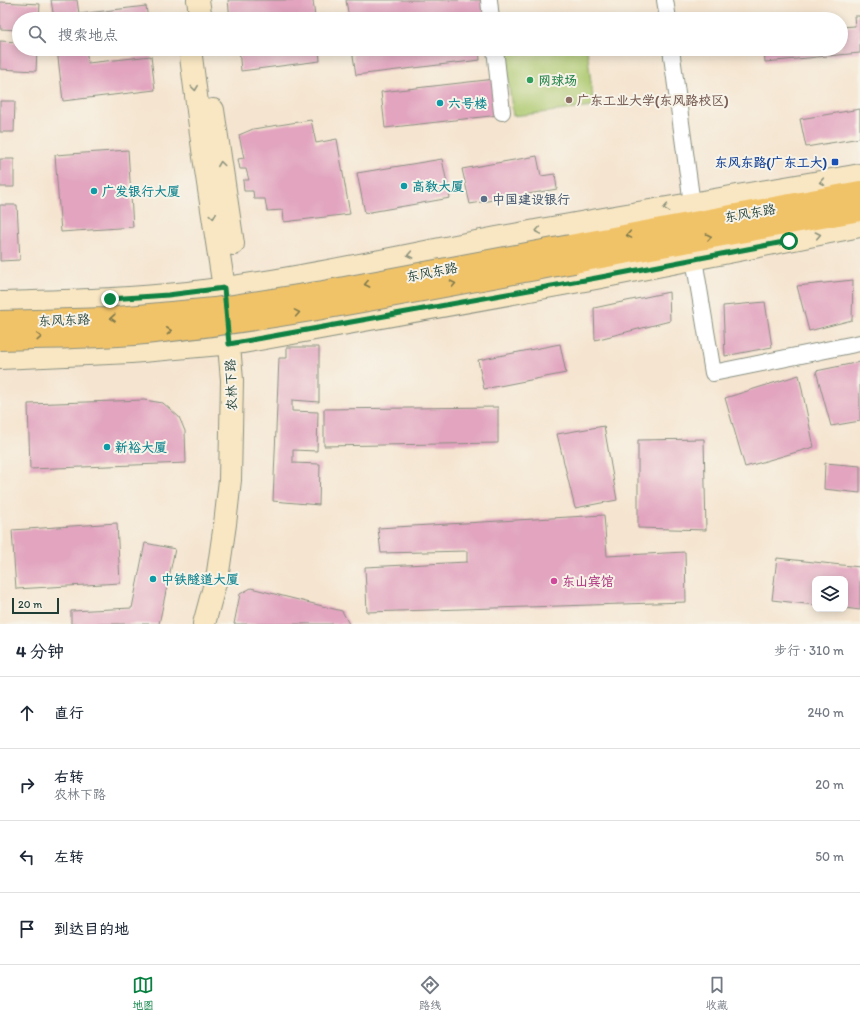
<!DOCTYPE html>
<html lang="zh">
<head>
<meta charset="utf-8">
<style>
	:root { --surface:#fff; --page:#f2f2f3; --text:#1f2937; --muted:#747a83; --line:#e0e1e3; --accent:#0b8043 }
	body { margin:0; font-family:Itim,"LXGW WenKai TC",sans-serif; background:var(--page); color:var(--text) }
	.controls { position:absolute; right:12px; bottom:12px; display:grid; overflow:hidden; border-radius:8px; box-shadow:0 2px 10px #0003 }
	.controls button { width:36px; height:36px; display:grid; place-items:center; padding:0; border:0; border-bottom:1px solid var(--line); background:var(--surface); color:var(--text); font:20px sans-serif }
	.scale { position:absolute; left:12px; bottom:10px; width:47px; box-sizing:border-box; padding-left:4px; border:2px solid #1f3d34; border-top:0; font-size:11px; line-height:14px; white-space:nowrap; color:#1f3d34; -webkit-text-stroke:3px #f7f3e8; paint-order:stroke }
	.stop { position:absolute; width:12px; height:12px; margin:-9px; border:3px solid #0b8043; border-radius:50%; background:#fff }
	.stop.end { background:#0b8043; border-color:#fff; box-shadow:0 1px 4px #0008 }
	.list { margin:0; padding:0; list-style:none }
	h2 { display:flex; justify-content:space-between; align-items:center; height:52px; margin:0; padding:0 16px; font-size:17px }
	h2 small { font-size:13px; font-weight:400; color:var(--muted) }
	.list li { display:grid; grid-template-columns:26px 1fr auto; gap:12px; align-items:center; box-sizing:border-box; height:72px; padding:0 16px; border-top:1px solid var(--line) }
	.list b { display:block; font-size:15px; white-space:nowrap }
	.list p { margin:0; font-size:13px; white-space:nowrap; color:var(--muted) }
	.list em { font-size:13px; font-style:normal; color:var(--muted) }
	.icon { flex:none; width:22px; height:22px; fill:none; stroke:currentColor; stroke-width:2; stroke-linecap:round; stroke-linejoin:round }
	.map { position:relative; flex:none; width:860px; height:624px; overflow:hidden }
	.search { position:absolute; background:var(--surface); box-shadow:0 2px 10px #0003; left:12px; right:12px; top:12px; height:44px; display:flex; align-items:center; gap:10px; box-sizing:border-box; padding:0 14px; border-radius:22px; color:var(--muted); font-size:15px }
	.sheet { height:340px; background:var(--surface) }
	nav { display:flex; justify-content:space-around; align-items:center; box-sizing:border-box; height:56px; border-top:1px solid var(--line); background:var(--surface); font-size:11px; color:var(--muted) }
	nav a { display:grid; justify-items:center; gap:2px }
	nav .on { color:var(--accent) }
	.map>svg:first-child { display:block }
	.green { fill:#adc96f; stroke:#668352 }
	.building { fill:#e2a4bf }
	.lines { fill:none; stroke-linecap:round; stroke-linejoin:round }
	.street-casing { stroke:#8a9182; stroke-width:18 }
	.secondary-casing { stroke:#8a9182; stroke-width:24 }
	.highway-casing { stroke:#8a9182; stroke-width:24 }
	.street { stroke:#fff; stroke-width:16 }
	.secondary { stroke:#f9e7c3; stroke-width:22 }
	.highway { stroke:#f1c369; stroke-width:22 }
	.highway-bridge-casing { stroke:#8a9182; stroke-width:24; stroke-linecap:butt }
	.highway-bridge { stroke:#f1c369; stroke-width:22 }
	.oneway { stroke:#8c927c }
	.oneway2 { stroke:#7d794c }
	.route { stroke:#0b8043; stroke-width:5 }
	.leisure-dot { fill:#2e9e5b; stroke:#f7f3e8; stroke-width:1.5 }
	.education-dot { fill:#8d6e63; stroke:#f7f3e8; stroke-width:1.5 }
	.culture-dot { fill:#0f9aa8; stroke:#f7f3e8; stroke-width:1.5 }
	.transit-dot { fill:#1a4fb4; stroke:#f7f3e8; stroke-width:1.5 }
	.service-dot { fill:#5c6f8a; stroke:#f7f3e8; stroke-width:1.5 }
	.hotel-dot { fill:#d1479c; stroke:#f7f3e8; stroke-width:1.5 }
	.labels { text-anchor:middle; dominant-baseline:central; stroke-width:4; stroke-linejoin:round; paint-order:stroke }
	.leisure-label { font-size:13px; font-weight:bold; fill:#27864d; stroke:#f7f3e8; text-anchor:start }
	.education-label { font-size:13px; font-weight:bold; fill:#785e54; stroke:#f7f3e8; text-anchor:start }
	.culture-label { font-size:13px; font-weight:bold; fill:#0d838f; stroke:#f7f3e8; text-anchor:start }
	.transit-label { font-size:13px; font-weight:bold; fill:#164399; stroke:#f7f3e8; text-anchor:end }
	.service-label { font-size:13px; font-weight:bold; fill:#4e5e75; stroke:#f7f3e8; text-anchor:start }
	.street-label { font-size:13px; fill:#1f3d34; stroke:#f7f3e8 }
	.hotel-label { font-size:13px; font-weight:bold; fill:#b23c85; stroke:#f7f3e8; text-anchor:start }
</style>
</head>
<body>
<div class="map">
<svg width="860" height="624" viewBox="0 0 860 624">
	<rect width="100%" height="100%" fill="#f7f3e8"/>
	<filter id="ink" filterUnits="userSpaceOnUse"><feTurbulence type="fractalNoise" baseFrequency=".025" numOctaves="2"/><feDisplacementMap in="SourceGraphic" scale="8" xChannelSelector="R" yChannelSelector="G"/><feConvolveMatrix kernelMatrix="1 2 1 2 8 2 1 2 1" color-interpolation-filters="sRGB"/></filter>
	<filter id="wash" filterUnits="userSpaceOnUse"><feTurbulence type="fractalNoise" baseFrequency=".012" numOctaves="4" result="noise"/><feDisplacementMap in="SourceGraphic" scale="16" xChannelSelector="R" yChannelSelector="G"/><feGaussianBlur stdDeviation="0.9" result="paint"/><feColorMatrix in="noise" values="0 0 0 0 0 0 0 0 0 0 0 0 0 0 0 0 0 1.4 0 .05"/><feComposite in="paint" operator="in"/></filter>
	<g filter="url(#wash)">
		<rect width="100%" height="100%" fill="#f5e5d0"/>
		<path class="green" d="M504 49H587L594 107 513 116Z"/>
		<g id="blocks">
			<path class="building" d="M51 0H77L79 14 146 6 148 19H54Z
				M228 0H313L315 17 296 19H230Z
				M346 0H483L485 19H349Z
				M0 2 40 4 39 19H19V30L0 29Z
				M854 16H860V53L765 62 764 49H841V27L855 26Z
				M0 41 19 42V49H37L36 71 0 69Z
				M57 49H86L88 63 151 56 155 90 63 101Z
				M239 49H319L320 61 241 71Z
				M352 49H479L480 60 356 75Z
				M495 79 499 115 385 128 381 92Z
				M0 101H15L14 132H0Z
				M860 109V138L806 147 800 119Z
				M311 120 316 143 337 139 350 214 284 222 283 210 267 211 265 199H254L253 191H244L243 180H249L246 169H240L238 159 244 158 239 135 253 129Z
				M128 150 133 227 61 232 55 155Z
				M537 156 541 176 555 174 557 189 470 204 462 169Z
				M0 159H14V187H0Z
				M442 159 450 198 365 213 357 173Z
				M0 205H17L20 260 0 261Z
				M853 280 852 320 809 331 797 286Z
				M669 292 670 321 595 340 594 308Z
				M765 302 772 347 725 356 723 306Z
				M560 344 566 373 484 389 478 360Z
				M287 347H319V402L292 400V411L318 412 317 451 293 450V463L320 464 319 505 273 501 279 358H287Z
				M860 362V421L831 426 816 371Z
				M799 375 814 447 745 467 725 398Z
				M144 400 163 403 179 417 185 431 186 463 30 469 28 404Z
				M498 407V443L324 446V409Z
				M604 426 617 500 575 508 557 434Z
				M704 439 706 530 638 528V440Z
				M825 463 860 466V493L824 489Z
				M604 515 607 556 685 552 686 602 367 612 365 567 467 562V551L381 553 378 528Z
				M117 523 120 583 16 589 12 530Z
				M145 543 175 549 159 624H71V611L132 608Z
				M777 558 860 567V610L845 608V579H815V605L772 600Z
				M251 588 342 611 349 624H234L240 594Z"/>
		</g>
	</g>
	<g filter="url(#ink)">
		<use href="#blocks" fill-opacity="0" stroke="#8a9182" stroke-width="1"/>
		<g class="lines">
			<g class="street-casing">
				<path id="street" d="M489 0 491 19
					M665 0 668 19
					M495 49 502 112
					M671 49 692 204
					M694 259 713 373 860 343"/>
			</g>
			<g class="secondary-casing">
				<path id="secondary" d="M198 0 201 19
					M190 49 204 157 224 288 232 380 230 480 225 524 218 572 204 624
					M213 110 233 244
					M0 303C63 301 126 300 188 293 299 280 409 254 519 234 633 213 747 195 860 175
					M0 358 131 352 243 342 596 278 860 226"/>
			</g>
			<g class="highway-casing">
				<path id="highway" d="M570 246 860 192
					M574 262 860 210"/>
			</g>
			<use href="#street" class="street"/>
			<use href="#secondary" class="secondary"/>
			<use href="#highway" class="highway"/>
			<g class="highway-bridge-casing">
				<path id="highway-bridge" d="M0 322 107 319 214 309 323 292 570 246
					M0 339C51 337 103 338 154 332 295 317 434 287 574 262"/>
			</g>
			<use href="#highway-bridge" class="highway-bridge"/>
		</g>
		<defs><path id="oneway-chevron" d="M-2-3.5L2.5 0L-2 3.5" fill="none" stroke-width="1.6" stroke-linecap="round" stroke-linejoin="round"/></defs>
		<g class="oneway">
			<use href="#oneway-chevron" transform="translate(195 88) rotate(83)"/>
			<use href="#oneway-chevron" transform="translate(221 164) rotate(-98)"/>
			<use href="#oneway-chevron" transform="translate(822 182) rotate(170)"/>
			<use href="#oneway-chevron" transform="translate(666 208) rotate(170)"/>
			<use href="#oneway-chevron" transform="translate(213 216) rotate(82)"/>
			<use href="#oneway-chevron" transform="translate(538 231) rotate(170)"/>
			<use href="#oneway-chevron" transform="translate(818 235) rotate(-12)"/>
			<use href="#oneway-chevron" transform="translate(410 255) rotate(169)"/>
		</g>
		<g class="oneway2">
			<use href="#oneway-chevron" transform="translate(629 235) rotate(170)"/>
			<use href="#oneway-chevron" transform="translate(709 237) rotate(-11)"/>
			<use href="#oneway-chevron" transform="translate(367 284) rotate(169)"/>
			<use href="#oneway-chevron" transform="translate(453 284) rotate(-10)"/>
			<use href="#oneway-chevron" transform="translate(297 313) rotate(-10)"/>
			<use href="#oneway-chevron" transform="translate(113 318) rotate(176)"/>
			<use href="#oneway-chevron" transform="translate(169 331) rotate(-6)"/>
			<use href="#oneway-chevron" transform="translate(39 337) rotate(-2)"/>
		</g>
	</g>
	<g class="lines" filter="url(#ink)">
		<path class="route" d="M110 299 168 295 224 288 229 344 596 278 789 241"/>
	</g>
	<circle class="leisure-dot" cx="530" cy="80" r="4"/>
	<circle class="education-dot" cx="569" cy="100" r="4"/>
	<g class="culture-dot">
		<circle cx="440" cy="103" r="4"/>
		<circle cx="404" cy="186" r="4"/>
		<circle cx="94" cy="191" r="4"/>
		<circle cx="107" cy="447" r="4"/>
		<circle cx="153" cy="579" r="4"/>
	</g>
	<rect class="transit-dot" x="831" y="158" width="8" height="8" rx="2"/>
	<circle class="service-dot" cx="484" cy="199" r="4"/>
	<circle class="hotel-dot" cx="554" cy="581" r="4"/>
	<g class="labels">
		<g class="leisure-label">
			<text x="538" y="80">网球场</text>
		</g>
		<g class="education-label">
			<text x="577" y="100">广东工业大学(东风路校区)</text>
		</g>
		<g class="culture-label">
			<text x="448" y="103">六号楼</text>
			<text x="412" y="186">高教大厦</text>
			<text x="102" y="191">广发银行大厦</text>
			<text x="115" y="447">新裕大厦</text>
			<text x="161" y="579">中铁隧道大厦</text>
		</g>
		<g class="transit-label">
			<text x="827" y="162">东风东路(广东工大)</text>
		</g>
		<g class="service-label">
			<text x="492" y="199">中国建设银行</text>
		</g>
		<g class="street-label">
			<text transform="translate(750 213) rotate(-10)">东风东路</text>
			<text transform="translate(432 272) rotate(-11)">东风东路</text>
			<text transform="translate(64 320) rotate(-2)">东风东路</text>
			<text transform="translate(231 385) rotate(-92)">农林下路</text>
		</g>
		<g class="hotel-label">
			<text x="562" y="581">东山宾馆</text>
		</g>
	</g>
</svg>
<div class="controls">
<button><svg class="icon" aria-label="layers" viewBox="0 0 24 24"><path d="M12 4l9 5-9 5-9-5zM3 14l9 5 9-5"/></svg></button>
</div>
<div class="scale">20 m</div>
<div class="stop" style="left:789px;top:241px"></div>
<div class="stop end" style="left:110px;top:299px"></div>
<div class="search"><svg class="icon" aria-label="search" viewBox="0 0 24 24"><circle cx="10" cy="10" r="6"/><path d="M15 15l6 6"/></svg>搜索地点</div>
</div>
<section class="sheet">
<h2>4 分钟<small>步行 · 310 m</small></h2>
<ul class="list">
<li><svg class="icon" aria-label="ahead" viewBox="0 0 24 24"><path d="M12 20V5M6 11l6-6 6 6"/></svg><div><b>直行</b></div><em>240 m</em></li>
<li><svg class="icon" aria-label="right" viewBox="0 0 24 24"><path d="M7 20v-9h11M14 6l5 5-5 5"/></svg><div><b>右转</b><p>农林下路</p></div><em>20 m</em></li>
<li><svg class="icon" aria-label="left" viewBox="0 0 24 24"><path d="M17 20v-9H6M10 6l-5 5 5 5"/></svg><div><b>左转</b></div><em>50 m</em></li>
<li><svg class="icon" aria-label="arrive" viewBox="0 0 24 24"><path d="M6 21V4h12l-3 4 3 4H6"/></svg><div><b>到达目的地</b></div></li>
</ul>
</section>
<nav>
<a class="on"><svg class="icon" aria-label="map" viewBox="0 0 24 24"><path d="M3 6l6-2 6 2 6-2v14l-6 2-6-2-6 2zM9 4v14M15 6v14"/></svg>地图</a>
<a><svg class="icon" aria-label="directions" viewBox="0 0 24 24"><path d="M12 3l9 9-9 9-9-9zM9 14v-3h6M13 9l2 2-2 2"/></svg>路线</a>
<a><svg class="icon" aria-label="saved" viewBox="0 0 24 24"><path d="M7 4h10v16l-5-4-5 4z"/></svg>收藏</a>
</nav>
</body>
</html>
